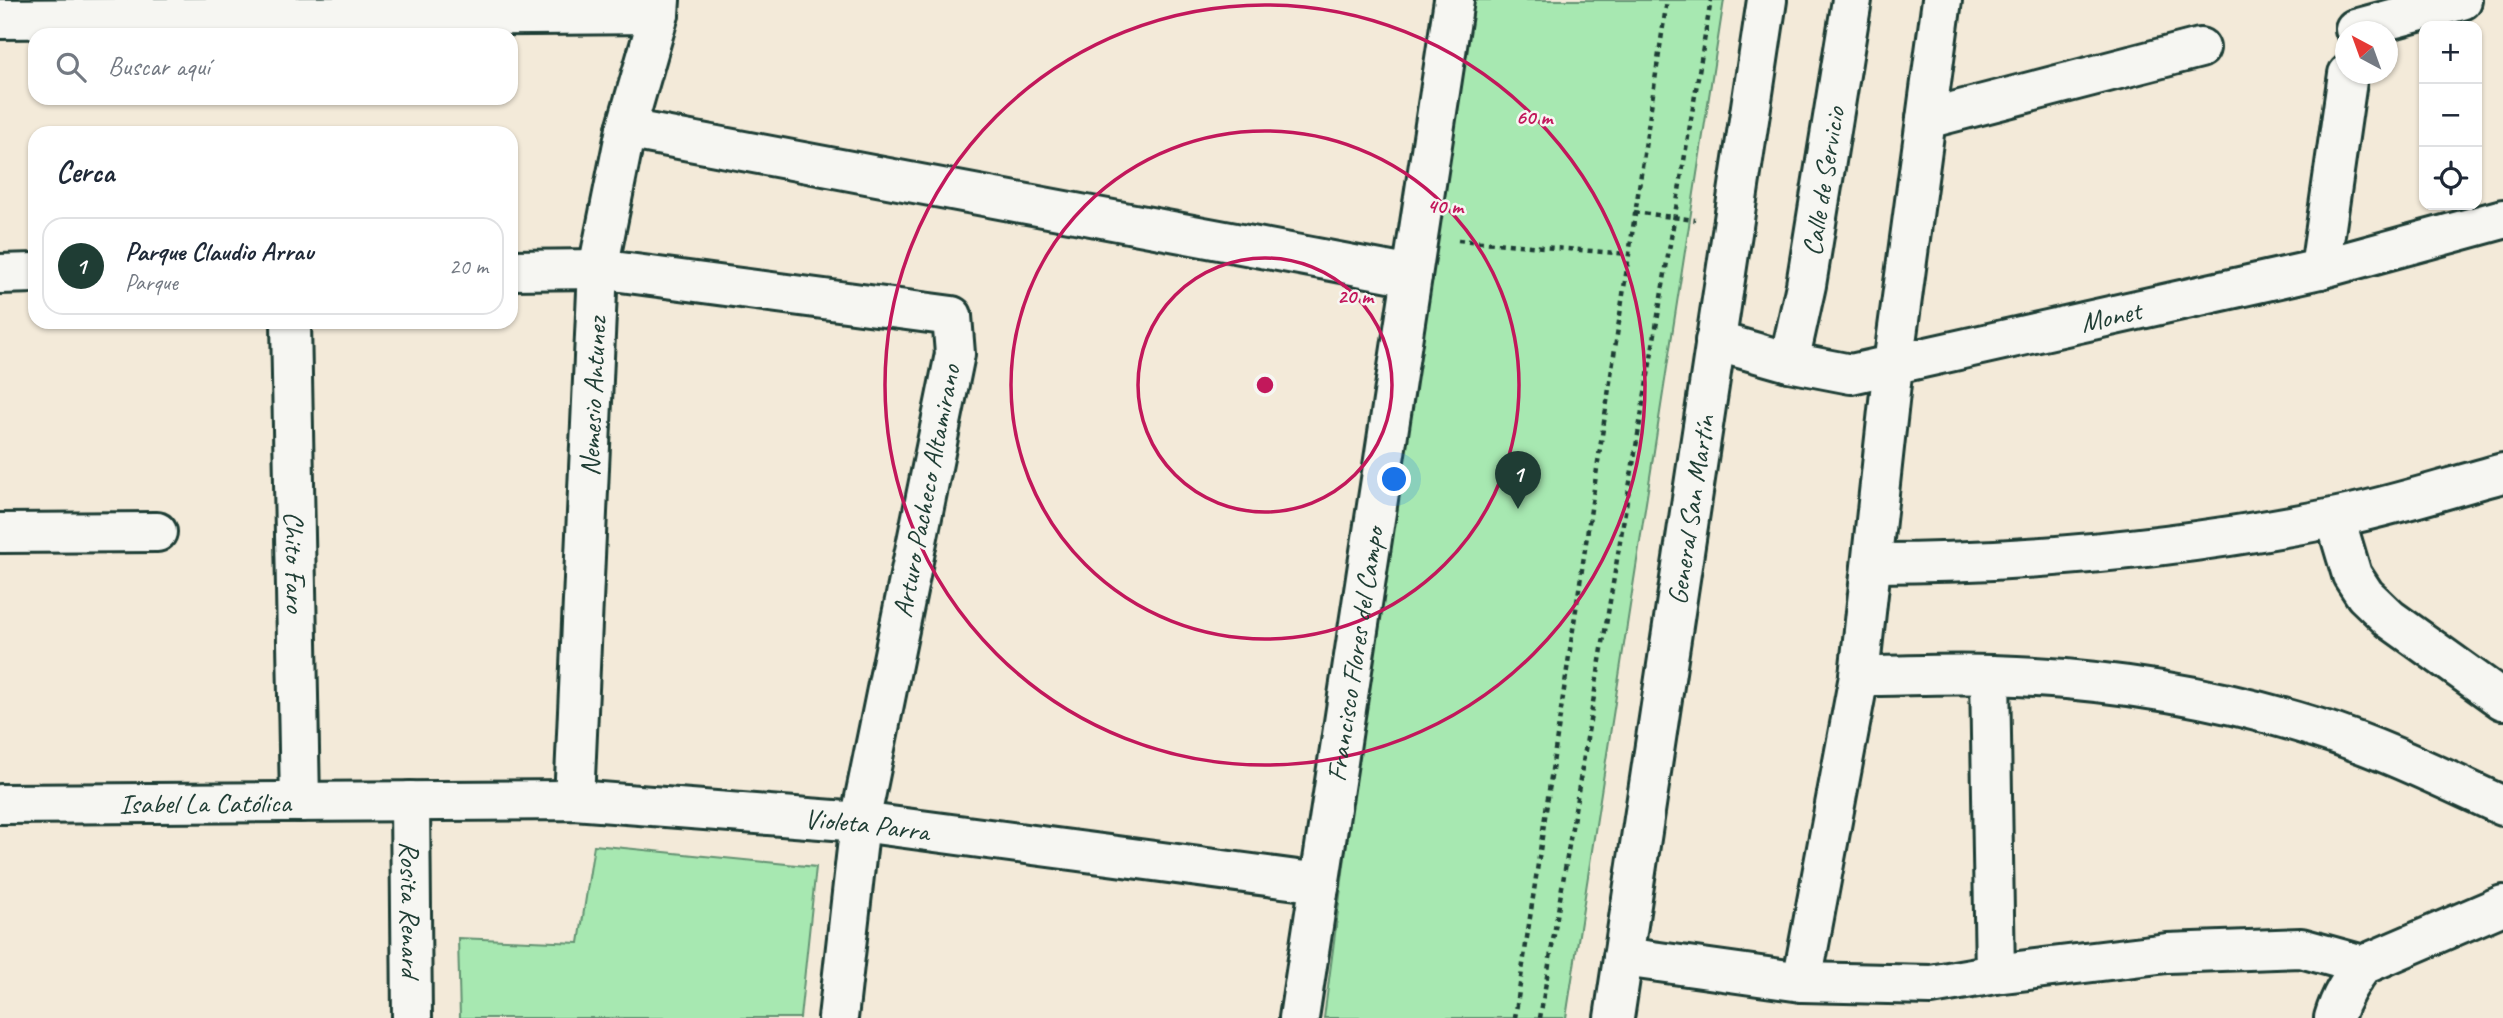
<!DOCTYPE html>
<html lang="es">
<head>
<meta charset="utf-8">
<style>
	:root { --surface:#fff; --page:#f2f2f3; --text:#1f2937; --muted:#747a83; --line:#e0e1e3; --accent:#1f3d34 }
	body { margin:0; font-family:Caveat,sans-serif; background:var(--page); color:var(--text) }
	.controls { position:absolute; right:21px; top:21px; display:grid; overflow:hidden; border-radius:14px; box-shadow:0 2px 5px #0004 }
	.controls button { width:63px; height:63px; display:grid; place-items:center; padding:0; border:0; border-bottom:2px solid var(--line); background:var(--surface); color:var(--text); font:35px sans-serif }
	.compass { position:absolute; left:2335px; top:21px; width:63px; height:63px; border-radius:50%; background:var(--surface); box-shadow:0 2px 5px #0004; rotate:319deg }
	.you { position:absolute; left:1395px; top:480px; width:24px; height:24px; margin:-18px; border:5px solid #fff; border-radius:50%; background:#1a73e8; box-shadow:0 0 0 10px #1a73e833 }
	.badge { display:grid; place-items:center; width:46px; height:46px; border-radius:50%; background:var(--accent); color:#fff; font-size:23px; font-weight:700 }
	.pin { position:absolute; translate:-50% -58px; filter:drop-shadow(0 2px 4px #0008) }
	.pin::after { content:''; position:absolute; top:37px; width:24px; height:21px; background:inherit; clip-path:polygon(0 0,100% 0,50% 100%) }
	.list { margin:0; padding:0; list-style:none }
	h2 { display:flex; justify-content:space-between; align-items:center; height:91px; margin:0; padding:0 28px; font-size:30px }
	h2 small { font-size:23px; font-weight:400; color:var(--muted) }
	.list li { display:grid; grid-template-columns:46px 1fr auto; gap:21px; align-items:center; box-sizing:border-box; height:98px; margin:0 14px 14px; padding:0 14px; border:2px solid var(--line); border-radius:21px }
	.list b { display:block; font-size:26px; white-space:nowrap }
	.list p { margin:0; font-size:23px; white-space:nowrap; color:var(--muted) }
	.list em { font-size:23px; font-style:normal; color:var(--muted) }
	.icon { flex:none; width:38px; height:38px; fill:none; stroke:currentColor; stroke-width:2; stroke-linecap:round; stroke-linejoin:round }
	.map { position:relative; flex:none; width:2503px; height:1018px; overflow:hidden }
	.search { position:absolute; background:var(--surface); box-shadow:0 2px 5px #0004; left:28px; top:28px; width:490px; height:77px; display:flex; align-items:center; gap:18px; box-sizing:border-box; padding:0 24px; border-radius:21px; color:var(--muted); font-size:26px }
	.panel { position:absolute; background:var(--surface); box-shadow:0 2px 5px #0004; left:28px; top:126px; width:490px; height:203px; border-radius:21px }
	.map>svg:first-child { display:block }
	.green { fill:#a7e8b1; stroke:#639272; stroke-width:2 }
	.lines { fill:none; stroke-linecap:round; stroke-linejoin:round }
	.minor-casing { stroke:#1f3d34; stroke-width:44 }
	.major-casing { stroke:#1f3d34; stroke-width:44 }
	.path { stroke:#1f3d34; stroke-width:4.5; stroke-dasharray:5 5; stroke-linecap:butt }
	.minor { stroke:#f6f6f2; stroke-width:38 }
	.major { stroke:#f6f6f2; stroke-width:38 }
	.ring { fill:none; stroke:#c2185b; stroke-width:3.5 }
	.labels { text-anchor:middle; dominant-baseline:central; stroke-width:5; stroke-linejoin:round; paint-order:stroke }
	.street-label { font-size:28px; fill:#1f3d34; stroke:#f6f6f2 }
	.centre { fill:#c2185b; stroke:#f6f6f2; stroke-width:3.5 }
	.ring-label { font-size:21px; text-anchor:middle; font-weight:bold; fill:#c2185b; stroke:#f6f6f2; stroke-width:5; stroke-linejoin:round; paint-order:stroke }
</style>
</head>
<body>
<div class="map">
<svg width="2503" height="1018" viewBox="0 0 2503 1018">
	<rect width="100%" height="100%" fill="#f3ead9"/>
	<filter id="ink" filterUnits="userSpaceOnUse"><feTurbulence type="fractalNoise" baseFrequency=".0143" numOctaves="2"/><feDisplacementMap in="SourceGraphic" scale="14" xChannelSelector="R" yChannelSelector="G"/><feConvolveMatrix kernelMatrix="1 2 1 2 8 2 1 2 1" color-interpolation-filters="sRGB"/></filter>
	<g filter="url(#ink)">
		<path class="green" d="M1457 0H1724L1566 1018H1324Z
			M594 845 816 867 800 1018H460L458 938 579 943Z"/>
		<g class="lines">
			<g class="minor-casing">
				<g id="minor">
					<path d="M0 19 659 14"/>
					<path d="M2355 29 2462 0"/>
					<path d="M1926 119 2200 48"/>
					<path d="M626 129 1412 276"/>
					<path d="M2320 269 2348 74"/>
					<path d="M511 270 598 269 952 316 955 354 860 822 838 1018"/>
					<path d="M0 274 35 273"/>
					<path id="s1" d="M291 322 300 802"/>
					<path id="s2" d="M1715 341 1789 362 1851 374 2320 269 2503 219"/>
					<path id="s3" d="M1789 362 1806 285 1852 0"/>
					<path d="M2335 518 2352 575 2365 595 2390 619 2503 700"/>
					<path d="M0 533 157 532"/>
					<path d="M1872 563C2027 563 2181 548 2333 518 2390 507 2447 488 2503 473"/>
					<path d="M1990 675 1995 974"/>
					<path d="M1859 676C1904 676 1948 673 1992 675 2101 678 2212 695 2317 728 2381 748 2442 778 2503 806"/>
					<path id="s4" d="M574 800 598 269 626 129 659 14 660 0"/>
					<path id="s5" d="M410 801 412 1018"/>
					<path id="s6" d="M0 804 574 800 860 822 1320 883"/>
					<path d="M1623 957 1802 982 1931 985 1995 974 2167 953 2301 948 2363 965"/>
					<path d="M1802 982 1859 676 1893 365 1942 0"/>
					<path id="s7" d="M1299 1018 1454 0"/>
					<path d="M2334 1018C2340 997 2350 982 2363 965L2503 905"/>
				</g>
			</g>
			<g class="major-casing">
				<g id="major">
					<path id="s8" d="M1614 1018 1767 0"/>
				</g>
			</g>
			<path class="path" d="M1634 212 1695 220
				M1458 240 1628 254
				M1515 1018 1667 0
				M1540 1018 1711 0"/>
			<use href="#minor" class="minor"/>
			<use href="#major" class="major"/>
		</g>
	</g>
	<g class="ring">
		<circle cx="1265" cy="385" r="127"/>
		<circle cx="1265" cy="385" r="254"/>
		<circle cx="1265" cy="385" r="380"/>
	</g>
	<g class="labels">
		<g class="street-label">
			<text stroke="none"><textPath href="#s3" startOffset="184">Calle de Servicio</textPath></text>
			<text stroke="none"><textPath href="#s2" startOffset="406">Monet</textPath></text>
			<text stroke="none"><textPath href="#s4" startOffset="404">Nemesio Antunez</textPath></text>
			<text transform="translate(926 491) rotate(-79)">Arturo Pacheco Altamirano</text>
			<text stroke="none"><textPath href="#s8" startOffset="514">General San Martín</textPath></text>
			<text stroke="none"><textPath href="#s1" startOffset="240">Chito Faro</textPath></text>
			<text stroke="none"><textPath href="#s7" startOffset="368">Francisco Flores del Campo</textPath></text>
			<text stroke="none"><textPath href="#s6" startOffset="205">Isabel La Católica</textPath></text>
			<text stroke="none"><textPath href="#s6" startOffset="868">Violeta Parra</textPath></text>
			<text stroke="none"><textPath href="#s5" startOffset="108">Rosita Renard</textPath></text>
		</g>
	</g>
	<circle cx="1265" cy="385" r="10" class="centre"/>
	<g class="ring-label">
		<text x="1534" y="124">60 m</text>
		<text x="1445" y="213">40 m</text>
		<text x="1355" y="303">20 m</text>
	</g>
</svg>
<div class="controls">
<button>+</button>
<button>−</button>
<button><svg class="icon" aria-label="locate" viewBox="0 0 24 24"><circle cx="12" cy="12" r="6"/><path d="M12 2v4M12 18v4M2 12h4M18 12h4"/></svg></button>
</div>
<svg class="compass" viewBox="-18 -18 36 36"><path d="M0-13l5 13h-10z" fill="#e53935"/><path d="M0 13l5-13h-10z" fill="#747a83"/></svg>
<div class="you"></div>
<div class="pin badge" style="left:1518px;top:509px">1</div>
<div class="search"><svg class="icon" aria-label="search" viewBox="0 0 24 24"><circle cx="10" cy="10" r="6"/><path d="M15 15l6 6"/></svg>Buscar aquí</div>
<section class="panel">
<h2>Cerca<small></small></h2>
<ul class="list">
<li><span class="badge">1</span><div><b>Parque Claudio Arrau</b><p>Parque</p></div><em>20 m</em></li>
</ul>
</section>
</div>
</body>
</html>
